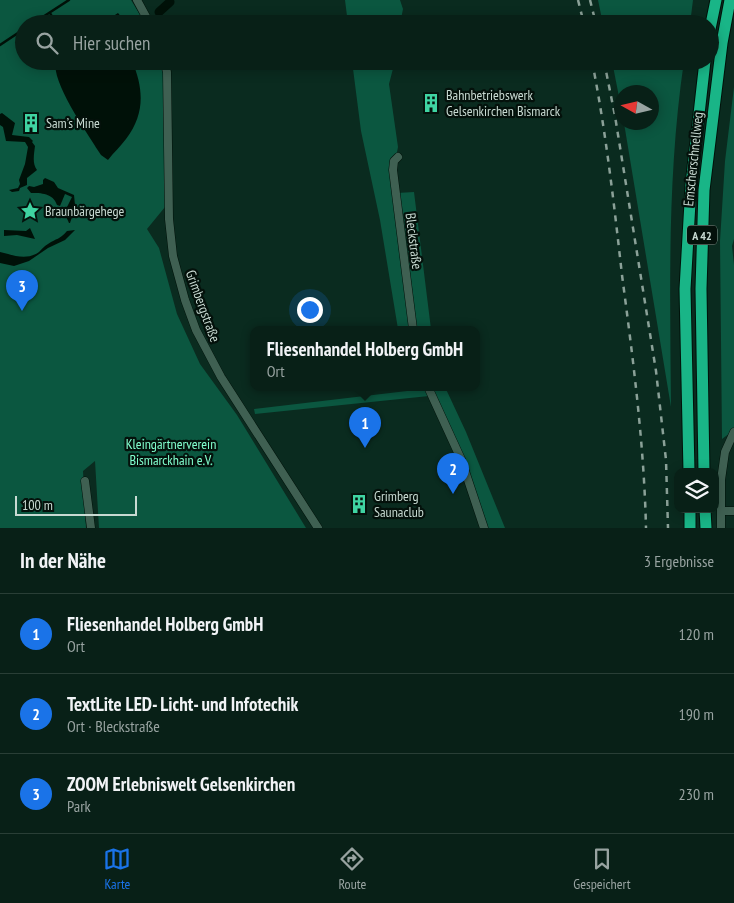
<!DOCTYPE html>
<html lang="de">
<head>
<meta charset="utf-8">
<style>
	:root { --surface:#082017; --page:#162d24; --text:#f1f3f6; --muted:#98a3a1; --line:#293e36; --accent:#1a73e8 }
	body { margin:0; font-family:"PT Sans Narrow",sans-serif; background:var(--page); color:var(--text) }
	.controls { position:absolute; right:15px; bottom:15px; display:grid; overflow:hidden; border-radius:10px; box-shadow:0 2px 12px #0003 }
	.controls button { width:45px; height:45px; display:grid; place-items:center; padding:0; border:0; border-bottom:1px solid var(--line); background:var(--surface); color:var(--text); font:25px sans-serif }
	.compass { position:absolute; left:614px; top:85px; width:45px; height:45px; border-radius:50%; background:var(--surface); box-shadow:0 2px 12px #0003; rotate:278deg }
	.scale { position:absolute; left:15px; bottom:12px; width:122px; box-sizing:border-box; padding-left:5px; border:2px solid #c8dad2; border-top:0; font-size:14px; line-height:18px; white-space:nowrap; color:#c8dad2; -webkit-text-stroke:4px #04110b; paint-order:stroke }
	.you { position:absolute; left:309px; top:309px; width:18px; height:18px; margin:-12px; border:4px solid #fff; border-radius:50%; background:#1a73e8; box-shadow:0 0 0 8px #1a73e833 }
	.badge { display:grid; place-items:center; width:32px; height:32px; border-radius:50%; background:var(--accent); color:#fff; font-size:16px; font-weight:700 }
	.pin { position:absolute; translate:-50% -41px; filter:drop-shadow(0 1px 2px #0008) }
	.pin::after { content:''; position:absolute; top:26px; width:18px; height:15px; background:inherit; clip-path:polygon(0 0,100% 0,50% 100%) }
	.popup { position:absolute; left:250px; top:326px; width:230px; height:65px; box-sizing:border-box; display:grid; place-content:center; border-radius:10px; background:var(--surface); filter:drop-shadow(0 1px 4px #0005); font-size:16px; white-space:nowrap; color:var(--muted) }
	.popup b { font-size:19px; color:var(--text) }
	.popup::after { content:''; position:absolute; left:50%; top:100%; margin-left:-10px; border:10px solid transparent; border-top-color:var(--surface) }
	.list { margin:0; padding:0; list-style:none }
	h2 { display:flex; justify-content:space-between; align-items:center; height:65px; margin:0; padding:0 20px; font-size:21px }
	h2 small { font-size:16px; font-weight:400; color:var(--muted) }
	.list li { display:grid; grid-template-columns:32px 1fr auto; gap:15px; align-items:center; box-sizing:border-box; height:80px; padding:0 20px; border-top:1px solid var(--line) }
	.list b { display:block; font-size:19px; white-space:nowrap }
	.list p { margin:0; font-size:16px; white-space:nowrap; color:var(--muted) }
	.list em { font-size:16px; font-style:normal; color:var(--muted) }
	.icon { flex:none; width:28px; height:28px; fill:none; stroke:currentColor; stroke-width:2; stroke-linecap:round; stroke-linejoin:round }
	.map { position:relative; flex:none; width:734px; height:528px; overflow:hidden }
	.search { position:absolute; background:var(--surface); box-shadow:0 2px 12px #0003; left:15px; right:15px; top:15px; height:55px; display:flex; align-items:center; gap:12px; box-sizing:border-box; padding:0 18px; border-radius:28px; color:var(--muted); font-size:19px }
	.sheet { height:305px; background:var(--surface) }
	nav { display:flex; justify-content:space-around; align-items:center; box-sizing:border-box; height:70px; border-top:1px solid var(--line); background:var(--surface); font-size:14px; color:var(--muted) }
	nav a { display:grid; justify-items:center; gap:2px }
	nav .on { color:var(--accent) }
	.map>svg:first-child { display:block }
	.green { fill:#0b5740 }
	.water { fill:#001108 }
	.lines { fill:none; stroke-linecap:round; stroke-linejoin:round }
	.stream { stroke:#001108; stroke-width:2.5 }
	.canal { stroke:#001108; stroke-width:9 }
	.minor-casing { stroke:#00120a; stroke-width:9 }
	.highway-casing { stroke:#00120a; stroke-width:13 }
	.minor { stroke:#3f6052; stroke-width:8 }
	.highway { stroke:#19b587; stroke-width:11 }
	.rail { stroke:#8ba198; stroke-width:2.5; stroke-dasharray:6 6; stroke-linecap:butt }
	.labels { text-anchor:middle; dominant-baseline:central; stroke-width:4.5; stroke-linejoin:round; paint-order:stroke }
	.shield { fill:#04110b; stroke:#8d9e96; stroke-width:1 }
	.shield-label { font-size:12px; font-weight:bold; fill:#c8dad2 }
	.poi-label { font-size:14px; fill:#c8dad2; stroke:#04110b; text-anchor:start }
	.street-label { font-size:14px; fill:#c8dad2; stroke:#04110b }
	.park-label { font-size:14px; fill:#80fdcd; stroke:#04110b }
</style>
</head>
<body>
<div class="map">
<svg width="734" height="528" viewBox="0 0 734 528">
	<rect width="100%" height="100%" fill="#0a2b1f"/>
	<path class="green" d="M0 0H131L145 23 24 24V61H161L164 74 165 99V207L147 229 159 248 177 314 200 364 237 415 306 528H99L95 461 83 471 86 528H0Z
		M345 0H400L403 9 400 24H348Z
		M598 0H693L690 24H603Z
		M352 61H395L389 84 398 147 395 162 397 193 414 192 431 329H398L380 220 361 131Z
		M612 61H684C667 176 670 292 671 407L624 123 652 122V92H622L621 107Z
		M734 87V239L732 246 734 265V430L722 439 720 241 725 161Z
		M407 387H445L466 432 505 528H486L463 459 429 396 255 414 254 409 407 391Z"/>
	<path class="water" d="M118 13 127 24H101Z
		M56 61H132C144 89 145 114 126 139 121 146 114 152 108 160L101 155C90 137 50 81 56 61Z
		M2 113 15 123 12 135 29 137 33 141 32 142 35 146C34 154 32 164 37 170L27 178V185L20 188 19 191 12 192 9 190 18 188 20 184 19 180 25 164 28 147 25 142 6 141 3 127 0 125V114Z
		M45 178 54 182 58 188 74 195 75 205 73 210H70L72 217 70 223H69L65 214 68 212 67 207 72 197 65 194 60 206 57 205C53 193 41 193 31 193L27 188 29 186 34 187 43 184V180Z
		M30 228 35 239 17 235 4 236V230L26 231Z
		M75 230 65 240 48 248 29 261 14 266 0 263V252C13 255 26 261 39 252 42 249 44 246 48 244 57 238 59 240 67 231Z"/>
	<g class="lines">
		<path class="stream" d="M50 13 54 20
			M32 24 69 0
			M0 45 24 29"/>
		<path class="canal" d="M159 12 170 2"/>
		<g class="minor-casing">
			<path id="minor" d="M137 0 150 24
				M164 61 167 72 169 219 173 256 185 300 196 330 221 377 318 528
				M398 157 394 161 393 170 413 329
				M428 387 461 459 484 528
				M85 481 91 528
				M721 511H734
				M721 528V480L725 452 734 432"/>
		</g>
		<g class="highway-casing">
			<path id="highway" d="M710 29 716 0
				M689 472 685 289 691 185 705 61
				M704 472 701 289 704 190 722 43 730 0
				M690 509V528
				M705 509 706 528"/>
		</g>
		<use href="#minor" class="minor"/>
		<use href="#highway" class="highway"/>
		<path class="rail" d="M578 0 584 24
			M590 0 596 24
			M592 61C606 132 614 204 622 275 633 359 644 443 646 528
			M604 61 615 116 656 371 666 460 668 528"/>
	</g>
	<defs>
		<g id="building-bare" transform="scale(1.5)"><path d="M-4-6H4V6H1V3H-1V6H-4ZM-2.5-4.3h1.7v1.8h-1.7ZM.8-4.3h1.7v1.8H.8ZM-2.5-1h1.7V.8h-1.7ZM.8-1h1.7V.8H.8Z" fill="#3fd4a2" stroke="#04110b" stroke-width="2.5" paint-order="stroke"/></g>
		<g id="sight-bare" transform="scale(1.5)"><path d="M0-6L1.8-2.2L6-1.7L2.9 1.2L3.7 5.4L0 3.3L-3.7 5.4L-2.9 1.2L-6-1.7L-1.8-2.2Z" fill="#3fd4a2" stroke="#04110b" stroke-width="2.5" paint-order="stroke"/></g>
	</defs>
	<g fill-rule="evenodd">
		<use href="#building-bare" x="431" y="103"/>
		<use href="#building-bare" x="31" y="123"/>
		<use href="#sight-bare" x="30" y="211"/>
		<use href="#building-bare" x="359" y="504"/>
	</g>
	<g class="labels">
		<rect class="shield" x="687" y="225.5" width="30" height="19" rx="4"/>
		<g class="shield-label">
			<text x="702" y="235">A 42</text>
		</g>
		<g class="poi-label">
			<text x="446" y="95">Bahnbetriebswerk<tspan x="446" dy="16">Gelsenkirchen Bismarck</tspan></text>
			<text x="46" y="123">Sam’s Mine</text>
			<text x="45" y="211">Braunbärgehege</text>
			<text x="374" y="496">Grimberg<tspan x="374" dy="16">Saunaclub</tspan></text>
		</g>
		<g class="street-label">
			<text transform="translate(693 159) rotate(-84)">Emscherschnellweg</text>
			<text transform="translate(414 241) rotate(83)">Bleckstraße</text>
			<text transform="translate(203 306) rotate(70)">Grimbergstraße</text>
		</g>
		<g class="park-label">
			<text x="171" y="444">Kleingärtnerverein<tspan x="171" dy="16">Bismarckhain e.V.</tspan></text>
		</g>
	</g>
</svg>
<div class="controls">
<button><svg class="icon" aria-label="layers" viewBox="0 0 24 24"><path d="M12 4l9 5-9 5-9-5zM3 14l9 5 9-5"/></svg></button>
</div>
<svg class="compass" viewBox="-18 -18 36 36"><path d="M0-13l5 13h-10z" fill="#e53935"/><path d="M0 13l5-13h-10z" fill="#98a3a1"/></svg>
<div class="scale">100 m</div>
<div class="you"></div>
<div class="pin badge" style="left:365px;top:448px">1</div>
<div class="popup"><b>Fliesenhandel Holberg GmbH</b>Ort</div>
<div class="pin badge" style="left:453px;top:494px">2</div>
<div class="pin badge" style="left:22px;top:311px">3</div>
<div class="search"><svg class="icon" aria-label="search" viewBox="0 0 24 24"><circle cx="10" cy="10" r="6"/><path d="M15 15l6 6"/></svg>Hier suchen</div>
</div>
<section class="sheet">
<h2>In der Nähe<small>3 Ergebnisse</small></h2>
<ul class="list">
<li><span class="badge">1</span><div><b>Fliesenhandel Holberg GmbH</b><p>Ort</p></div><em>120 m</em></li>
<li><span class="badge">2</span><div><b>TextLite LED- Licht- und Infotechik</b><p>Ort · Bleckstraße</p></div><em>190 m</em></li>
<li><span class="badge">3</span><div><b>ZOOM Erlebniswelt Gelsenkirchen</b><p>Park</p></div><em>230 m</em></li>
</ul>
</section>
<nav>
<a class="on"><svg class="icon" aria-label="map" viewBox="0 0 24 24"><path d="M3 6l6-2 6 2 6-2v14l-6 2-6-2-6 2zM9 4v14M15 6v14"/></svg>Karte</a>
<a><svg class="icon" aria-label="directions" viewBox="0 0 24 24"><path d="M12 3l9 9-9 9-9-9zM9 14v-3h6M13 9l2 2-2 2"/></svg>Route</a>
<a><svg class="icon" aria-label="saved" viewBox="0 0 24 24"><path d="M7 4h10v16l-5-4-5 4z"/></svg>Gespeichert</a>
</nav>
</body>
</html>
